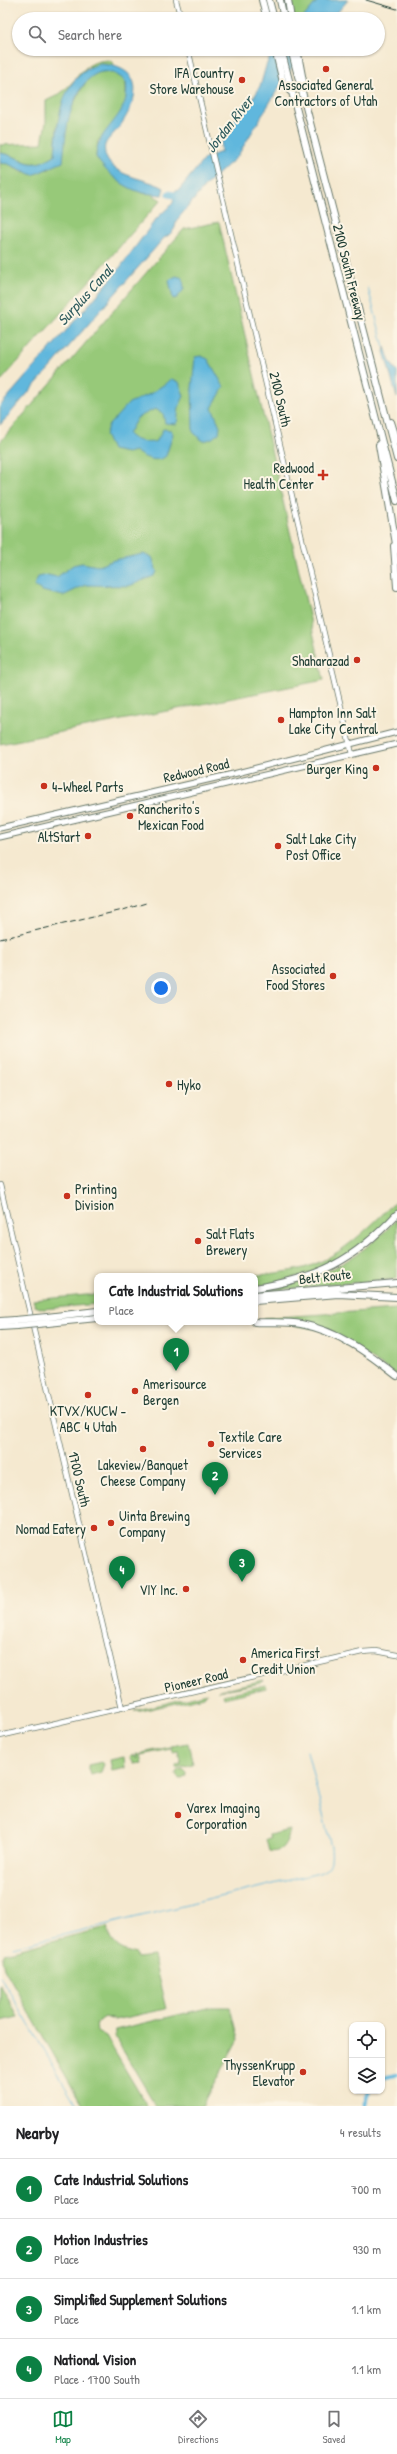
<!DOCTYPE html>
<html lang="en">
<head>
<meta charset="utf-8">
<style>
	:root { --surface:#fff; --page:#f2f2f2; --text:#202124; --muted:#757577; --line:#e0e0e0; --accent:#0b8043 }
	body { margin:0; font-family:"Patrick Hand",sans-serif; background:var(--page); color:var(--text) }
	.controls { position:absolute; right:12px; bottom:12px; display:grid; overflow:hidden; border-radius:8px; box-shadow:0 1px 3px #0004 }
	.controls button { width:36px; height:36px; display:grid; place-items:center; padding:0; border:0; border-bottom:1px solid var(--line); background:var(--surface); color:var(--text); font:20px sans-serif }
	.you { position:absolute; left:161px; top:988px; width:14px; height:14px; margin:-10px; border:3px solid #fff; border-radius:50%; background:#1a73e8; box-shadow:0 0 0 6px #1a73e833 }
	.badge { display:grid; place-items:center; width:26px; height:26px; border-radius:50%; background:var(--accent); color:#fff; font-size:13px; font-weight:700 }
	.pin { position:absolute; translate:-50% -33px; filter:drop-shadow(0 1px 2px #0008) }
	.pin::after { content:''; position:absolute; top:21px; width:14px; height:12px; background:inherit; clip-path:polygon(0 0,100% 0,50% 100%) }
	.popup { position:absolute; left:94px; top:1273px; width:164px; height:52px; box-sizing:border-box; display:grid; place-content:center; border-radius:8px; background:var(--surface); filter:drop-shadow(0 1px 3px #0005); font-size:13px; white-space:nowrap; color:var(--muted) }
	.popup b { font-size:15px; color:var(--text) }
	.popup::after { content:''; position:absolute; left:50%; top:100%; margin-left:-8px; border:8px solid transparent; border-top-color:var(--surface) }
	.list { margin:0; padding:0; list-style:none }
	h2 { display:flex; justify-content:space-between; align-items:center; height:52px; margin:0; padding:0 16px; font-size:17px }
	h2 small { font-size:13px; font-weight:400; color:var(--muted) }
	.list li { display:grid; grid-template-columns:26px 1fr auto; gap:12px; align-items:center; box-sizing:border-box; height:60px; padding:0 16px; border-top:1px solid var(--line) }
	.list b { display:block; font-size:15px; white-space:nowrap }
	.list p { margin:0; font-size:13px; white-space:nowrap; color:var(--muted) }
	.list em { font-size:13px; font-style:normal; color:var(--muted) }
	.icon { flex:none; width:22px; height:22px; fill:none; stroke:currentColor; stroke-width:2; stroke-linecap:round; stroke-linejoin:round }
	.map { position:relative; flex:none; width:397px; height:2106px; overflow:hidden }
	.search { position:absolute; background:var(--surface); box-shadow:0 1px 3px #0004; left:12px; right:12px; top:12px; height:44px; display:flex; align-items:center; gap:10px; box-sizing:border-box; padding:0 14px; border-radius:22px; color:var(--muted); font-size:15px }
	.sheet { height:292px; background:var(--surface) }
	nav { display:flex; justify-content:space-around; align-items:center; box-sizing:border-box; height:56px; border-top:1px solid var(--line); background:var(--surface); font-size:11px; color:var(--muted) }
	nav a { display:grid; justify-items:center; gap:2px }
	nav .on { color:var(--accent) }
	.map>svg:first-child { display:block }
	.green { fill:#97c979; stroke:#5b8356 }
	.water { fill:#61b7dd; stroke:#407a88 }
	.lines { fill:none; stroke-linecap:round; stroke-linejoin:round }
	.stream { stroke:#61b7dd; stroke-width:1 }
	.canal { stroke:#61b7dd; stroke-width:4 }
	.river { stroke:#61b7dd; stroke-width:7 }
	.secondary-casing { stroke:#6a796b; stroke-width:6 }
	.primary-casing { stroke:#6a796b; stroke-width:7 }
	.highway-casing { stroke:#6a796b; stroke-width:8 }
	.secondary { stroke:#fff; stroke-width:4.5 }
	.primary { stroke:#fff; stroke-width:5 }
	.highway { stroke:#fff; stroke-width:6 }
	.tram { stroke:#1f3d34; stroke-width:1 }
	.rail { stroke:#1f3d34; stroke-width:1; stroke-dasharray:6 3; stroke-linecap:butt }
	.highway-bridge-casing { stroke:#6a796b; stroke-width:8; stroke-linecap:butt }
	.highway-bridge { stroke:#fff; stroke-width:6 }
	.poi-dot { fill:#c8321e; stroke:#fcf5e5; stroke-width:1.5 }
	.labels { text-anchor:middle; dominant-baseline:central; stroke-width:4; stroke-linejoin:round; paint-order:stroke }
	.poi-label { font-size:14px; fill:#1f3d34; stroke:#fcf5e5; text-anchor:start }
	.street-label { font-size:14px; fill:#1f3d34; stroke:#fcf5e5 }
	.water-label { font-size:15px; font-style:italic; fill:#305c5e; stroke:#fcf5e5 }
</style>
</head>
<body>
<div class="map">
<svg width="397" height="2106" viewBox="0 0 397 2106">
	<rect width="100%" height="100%" fill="#fcf5e5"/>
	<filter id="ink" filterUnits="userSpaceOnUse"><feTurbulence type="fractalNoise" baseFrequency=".025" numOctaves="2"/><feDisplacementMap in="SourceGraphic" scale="8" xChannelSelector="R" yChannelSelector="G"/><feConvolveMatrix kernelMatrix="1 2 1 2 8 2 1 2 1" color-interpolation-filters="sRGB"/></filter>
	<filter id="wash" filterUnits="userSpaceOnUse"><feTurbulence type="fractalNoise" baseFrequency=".012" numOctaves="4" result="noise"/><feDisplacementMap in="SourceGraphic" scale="16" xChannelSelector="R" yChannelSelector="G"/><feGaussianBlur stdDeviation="0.9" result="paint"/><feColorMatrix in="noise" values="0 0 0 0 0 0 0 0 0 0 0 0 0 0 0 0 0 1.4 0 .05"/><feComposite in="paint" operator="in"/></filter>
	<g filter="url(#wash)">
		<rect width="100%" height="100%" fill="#f5e9d0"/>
		<path class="green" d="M290 0H320L307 19H294Z
			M109 60 115 65 100 64 86 68 57 126 55 155C27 173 26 157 0 153V145L42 143 46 122V101C51 98 58 96 62 92 81 77 82 61 109 60Z
			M108 71 119 75 126 82V102L117 119 98 141 96 157 143 193H150L161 200 0 382V163H8L22 172 50 169C59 146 75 84 96 73 100 71 105 72 108 71Z
			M219 222 324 680 0 744V442L184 229Z
			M397 1200V1212L375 1235 324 1270 255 1287V1276H246C262 1275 279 1273 295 1270 337 1262 368 1228 397 1200Z
			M397 1219V1279L264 1291C321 1279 357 1261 397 1219Z
			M97 1294V1304L43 1309 35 1306 33 1300Z
			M397 1309V1375L327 1331 264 1320V1318Z
			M264 1680 261 1683 218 1691 220 1690Z
			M266 1685V1688L224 1698 223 1695Z
			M207 1693 204 1697 141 1711H134Z
			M188 1743 193 1764 176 1768V1765L181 1764 178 1751 173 1752 171 1746Z
			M170 1747V1749L141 1755 142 1753Z
			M136 1754 140 1755 142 1763 134 1764 130 1757 134 1755 133 1757 136 1756 138 1759Z
			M124 1757 125 1768 112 1771 110 1760Z
			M102 1762 104 1764 101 1772 91 1775 88 1765Z
			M176 1774a5 5 0 1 1 10 0a5 5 0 1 1-10 0Z
			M290 1830C288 1840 282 1855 269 1851L266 1839 270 1838 269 1835Z
			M107 1927C112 1945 118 1949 135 1954L137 1958 153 1956 166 2009 114 2020 105 2017 96 2023 97 2032 106 2037 147 2106H83L4 1968 2 1959 5 1953Z
			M0 1984 18 2017 0 2021Z
			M211 2007H230L238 2040 202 2106H156L115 2037V2030Z"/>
		<path class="water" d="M318 0H348L332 19H302Z
			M276 49H308L287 74 237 157 206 185 176 221C176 230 171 234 164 238L0 425V406L113 277 156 219 173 203 175 191 179 190 205 158 221 152C217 131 248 108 257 92 266 76 262 65 276 49Z
			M100 64C144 67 141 96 120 126 116 132 107 139 105 145 104 148 105 155 106 157 115 178 147 178 164 188L162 195C156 194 149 194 143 193 124 188 106 173 96 157 96 127 132 118 126 82 102 58 82 80 73 105 66 123 65 143 63 162L33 175 8 164 0 163V153C26 157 27 173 55 155 58 119 59 77 100 64Z
			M176 276 183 278 184 289 177 298 173 299 169 280Z
			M385 347 390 362 397 371V398L384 352Z
			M201 356 208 359 224 387 212 408 220 426 219 433 211 439 203 441 193 432 192 388 195 357Z
			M172 379 179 382 184 396 179 407 177 424 165 423 163 413 155 409 137 418 128 434C131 440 150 445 156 441 159 438 161 433 163 429L171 430 173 434 166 456C157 464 142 457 135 451L127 453 112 450 105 435 108 426 129 403 150 394Z
			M143 554 152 557 157 572 154 576 129 586 85 585 63 596 42 591 34 586 38 577 48 575 57 577 73 565 82 563 98 566 114 560Z"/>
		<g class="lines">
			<path class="stream" d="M368 288 384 347
				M13 1947 319 1873C332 1868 332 1861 331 1847L307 1751
				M0 1976 77 2106"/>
			<path class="canal" d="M382 2078 397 2075
				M364 2106 369 2091"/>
			<path class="river" d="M169 194 183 197"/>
		</g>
	</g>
	<g filter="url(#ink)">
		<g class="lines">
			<g class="secondary-casing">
				<path id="secondary" d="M176 0 181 19
					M188 49 352 754
					M0 1185 122 1708
					M0 1736 362 1652 376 1651 397 1655"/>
			</g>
			<g class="primary-casing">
				<path id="primary" d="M0 828 233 774 397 732
					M0 837 397 744"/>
			</g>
			<g class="highway-casing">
				<path id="highway" d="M262 0 267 19
					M269 0 274 19
					M280 0 284 19
					M288 0 291 19
					M275 49 283 82 290 91
					M281 49 397 501
					M291 49 397 459
					M297 49 303 81
					M391 422 397 441
					M379 445 397 550
					M394 546 397 587
					M255 1288C319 1278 353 1261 397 1214
					M255 1295 397 1283
					M255 1301 338 1294 397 1297
					M47 1317 97 1311
					M0 1321 15 1320
					M255 1322C270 1323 286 1321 301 1324 338 1331 368 1353 397 1376
					M48 1323 97 1318
					M0 1327 17 1326"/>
			</g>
			<use href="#secondary" class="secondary"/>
			<use href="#primary" class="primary"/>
			<use href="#highway" class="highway"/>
			<path class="tram" d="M366 0 397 9"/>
			<path class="rail" d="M0 939 123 910 146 903"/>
			<g class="highway-bridge-casing">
				<path id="highway-bridge" d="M15 1320 47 1317
					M17 1326 48 1323"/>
			</g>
			<use href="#highway-bridge" class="highway-bridge"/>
		</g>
	</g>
	<g class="poi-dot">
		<circle cx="326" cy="69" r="4"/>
		<circle cx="242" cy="80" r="4"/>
		<path d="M321 469h4v4h4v4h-4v4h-4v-4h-4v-4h4z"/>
		<circle cx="357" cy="660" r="4"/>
		<circle cx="281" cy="720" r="4"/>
		<circle cx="376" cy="768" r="4"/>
		<circle cx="44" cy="786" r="4"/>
		<circle cx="130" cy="816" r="4"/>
		<circle cx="88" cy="836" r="4"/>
		<circle cx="278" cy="846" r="4"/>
		<circle cx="333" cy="976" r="4"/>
		<circle cx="169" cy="1084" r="4"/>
		<circle cx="67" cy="1196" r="4"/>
		<circle cx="198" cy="1241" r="4"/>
		<circle cx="135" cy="1391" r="4"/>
		<circle cx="88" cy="1395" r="4"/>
		<circle cx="211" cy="1444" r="4"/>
		<circle cx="143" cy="1449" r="4"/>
		<circle cx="111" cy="1523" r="4"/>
		<circle cx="94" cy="1528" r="4"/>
		<circle cx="186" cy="1589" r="4"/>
		<circle cx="243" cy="1660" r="4"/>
		<circle cx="178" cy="1815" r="4"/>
		<circle cx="303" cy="2072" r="4"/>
	</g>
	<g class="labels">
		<g class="poi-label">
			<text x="234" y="72" text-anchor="end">IFA Country<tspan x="234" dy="16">Store Warehouse</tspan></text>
			<text x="326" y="84" text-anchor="middle">Associated General<tspan x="326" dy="16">Contractors of Utah</tspan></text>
			<text x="314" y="467" text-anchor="end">Redwood<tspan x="314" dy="16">Health Center</tspan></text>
			<text x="349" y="660" text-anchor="end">Shaharazad</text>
			<text x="289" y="712">Hampton Inn Salt<tspan x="289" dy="16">Lake City Central</tspan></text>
			<text x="368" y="768" text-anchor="end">Burger King</text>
			<text x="52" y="786">4-Wheel Parts</text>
			<text x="138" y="808">Rancherito's<tspan x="138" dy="16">Mexican Food</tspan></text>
			<text x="80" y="836" text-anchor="end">AltStart</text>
			<text x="286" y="838">Salt Lake City<tspan x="286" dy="16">Post Office</tspan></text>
			<text x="325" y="968" text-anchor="end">Associated<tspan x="325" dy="16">Food Stores</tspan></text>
			<text x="177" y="1084">Hyko</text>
			<text x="75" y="1188">Printing<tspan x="75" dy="16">Division</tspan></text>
			<text x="206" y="1233">Salt Flats<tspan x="206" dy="16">Brewery</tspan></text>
			<text x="143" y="1383">Amerisource<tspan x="143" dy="16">Bergen</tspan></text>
			<text x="88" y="1410" text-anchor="middle">KTVX/KUCW -<tspan x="88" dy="16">ABC 4 Utah</tspan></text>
			<text x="219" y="1436">Textile Care<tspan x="219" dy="16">Services</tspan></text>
			<text x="143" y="1464" text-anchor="middle">Lakeview/Banquet<tspan x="143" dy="16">Cheese Company</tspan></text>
			<text x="119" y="1515">Uinta Brewing<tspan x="119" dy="16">Company</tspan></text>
			<text x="86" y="1528" text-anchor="end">Nomad Eatery</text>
			<text x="178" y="1589" text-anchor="end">VIY Inc.</text>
			<text x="251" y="1652">America First<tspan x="251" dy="16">Credit Union</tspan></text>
			<text x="186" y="1807">Varex Imaging<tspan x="186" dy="16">Corporation</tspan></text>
			<text x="295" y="2064" text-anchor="end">ThyssenKrupp<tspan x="295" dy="16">Elevator</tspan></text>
		</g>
		<g class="street-label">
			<text transform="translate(350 272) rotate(76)">2100 South Freeway</text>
			<text transform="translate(281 399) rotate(77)">2100 South</text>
			<text transform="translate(196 770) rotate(-13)">Redwood Road</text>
			<text transform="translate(325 1276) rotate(-6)">Belt Route</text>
			<text transform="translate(80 1479) rotate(77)">1700 South</text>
			<text transform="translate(196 1680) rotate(-13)">Pioneer Road</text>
		</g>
		<g class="water-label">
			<text transform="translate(229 124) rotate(-52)">Jordan River</text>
			<text transform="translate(85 295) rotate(-48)">Surplus Canal</text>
		</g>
	</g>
</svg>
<div class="controls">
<button><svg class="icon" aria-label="locate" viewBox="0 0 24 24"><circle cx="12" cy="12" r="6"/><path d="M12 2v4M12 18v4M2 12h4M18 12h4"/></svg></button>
<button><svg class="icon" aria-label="layers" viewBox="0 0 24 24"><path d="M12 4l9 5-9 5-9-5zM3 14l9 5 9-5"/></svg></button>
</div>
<div class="you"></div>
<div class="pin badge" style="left:176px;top:1371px">1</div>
<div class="popup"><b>Cate Industrial Solutions</b>Place</div>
<div class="pin badge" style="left:215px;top:1495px">2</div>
<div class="pin badge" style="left:242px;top:1582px">3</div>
<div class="pin badge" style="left:122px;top:1589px">4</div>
<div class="search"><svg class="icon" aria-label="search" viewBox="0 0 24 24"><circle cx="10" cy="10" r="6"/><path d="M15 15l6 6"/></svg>Search here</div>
</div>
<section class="sheet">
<h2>Nearby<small>4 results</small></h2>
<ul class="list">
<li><span class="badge">1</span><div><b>Cate Industrial Solutions</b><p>Place</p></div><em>700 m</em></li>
<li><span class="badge">2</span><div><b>Motion Industries</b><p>Place</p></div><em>930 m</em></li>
<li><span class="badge">3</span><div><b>Simplified Supplement Solutions</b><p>Place</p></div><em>1.1 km</em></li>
<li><span class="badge">4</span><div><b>National Vision</b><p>Place · 1700 South</p></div><em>1.1 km</em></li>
</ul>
</section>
<nav>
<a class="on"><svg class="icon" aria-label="map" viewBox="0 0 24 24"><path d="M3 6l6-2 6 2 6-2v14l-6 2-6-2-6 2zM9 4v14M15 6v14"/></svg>Map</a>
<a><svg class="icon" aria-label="directions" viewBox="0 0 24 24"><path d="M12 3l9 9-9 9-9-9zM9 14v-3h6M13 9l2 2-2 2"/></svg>Directions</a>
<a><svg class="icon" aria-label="saved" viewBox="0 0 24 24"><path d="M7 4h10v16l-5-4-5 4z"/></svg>Saved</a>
</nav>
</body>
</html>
